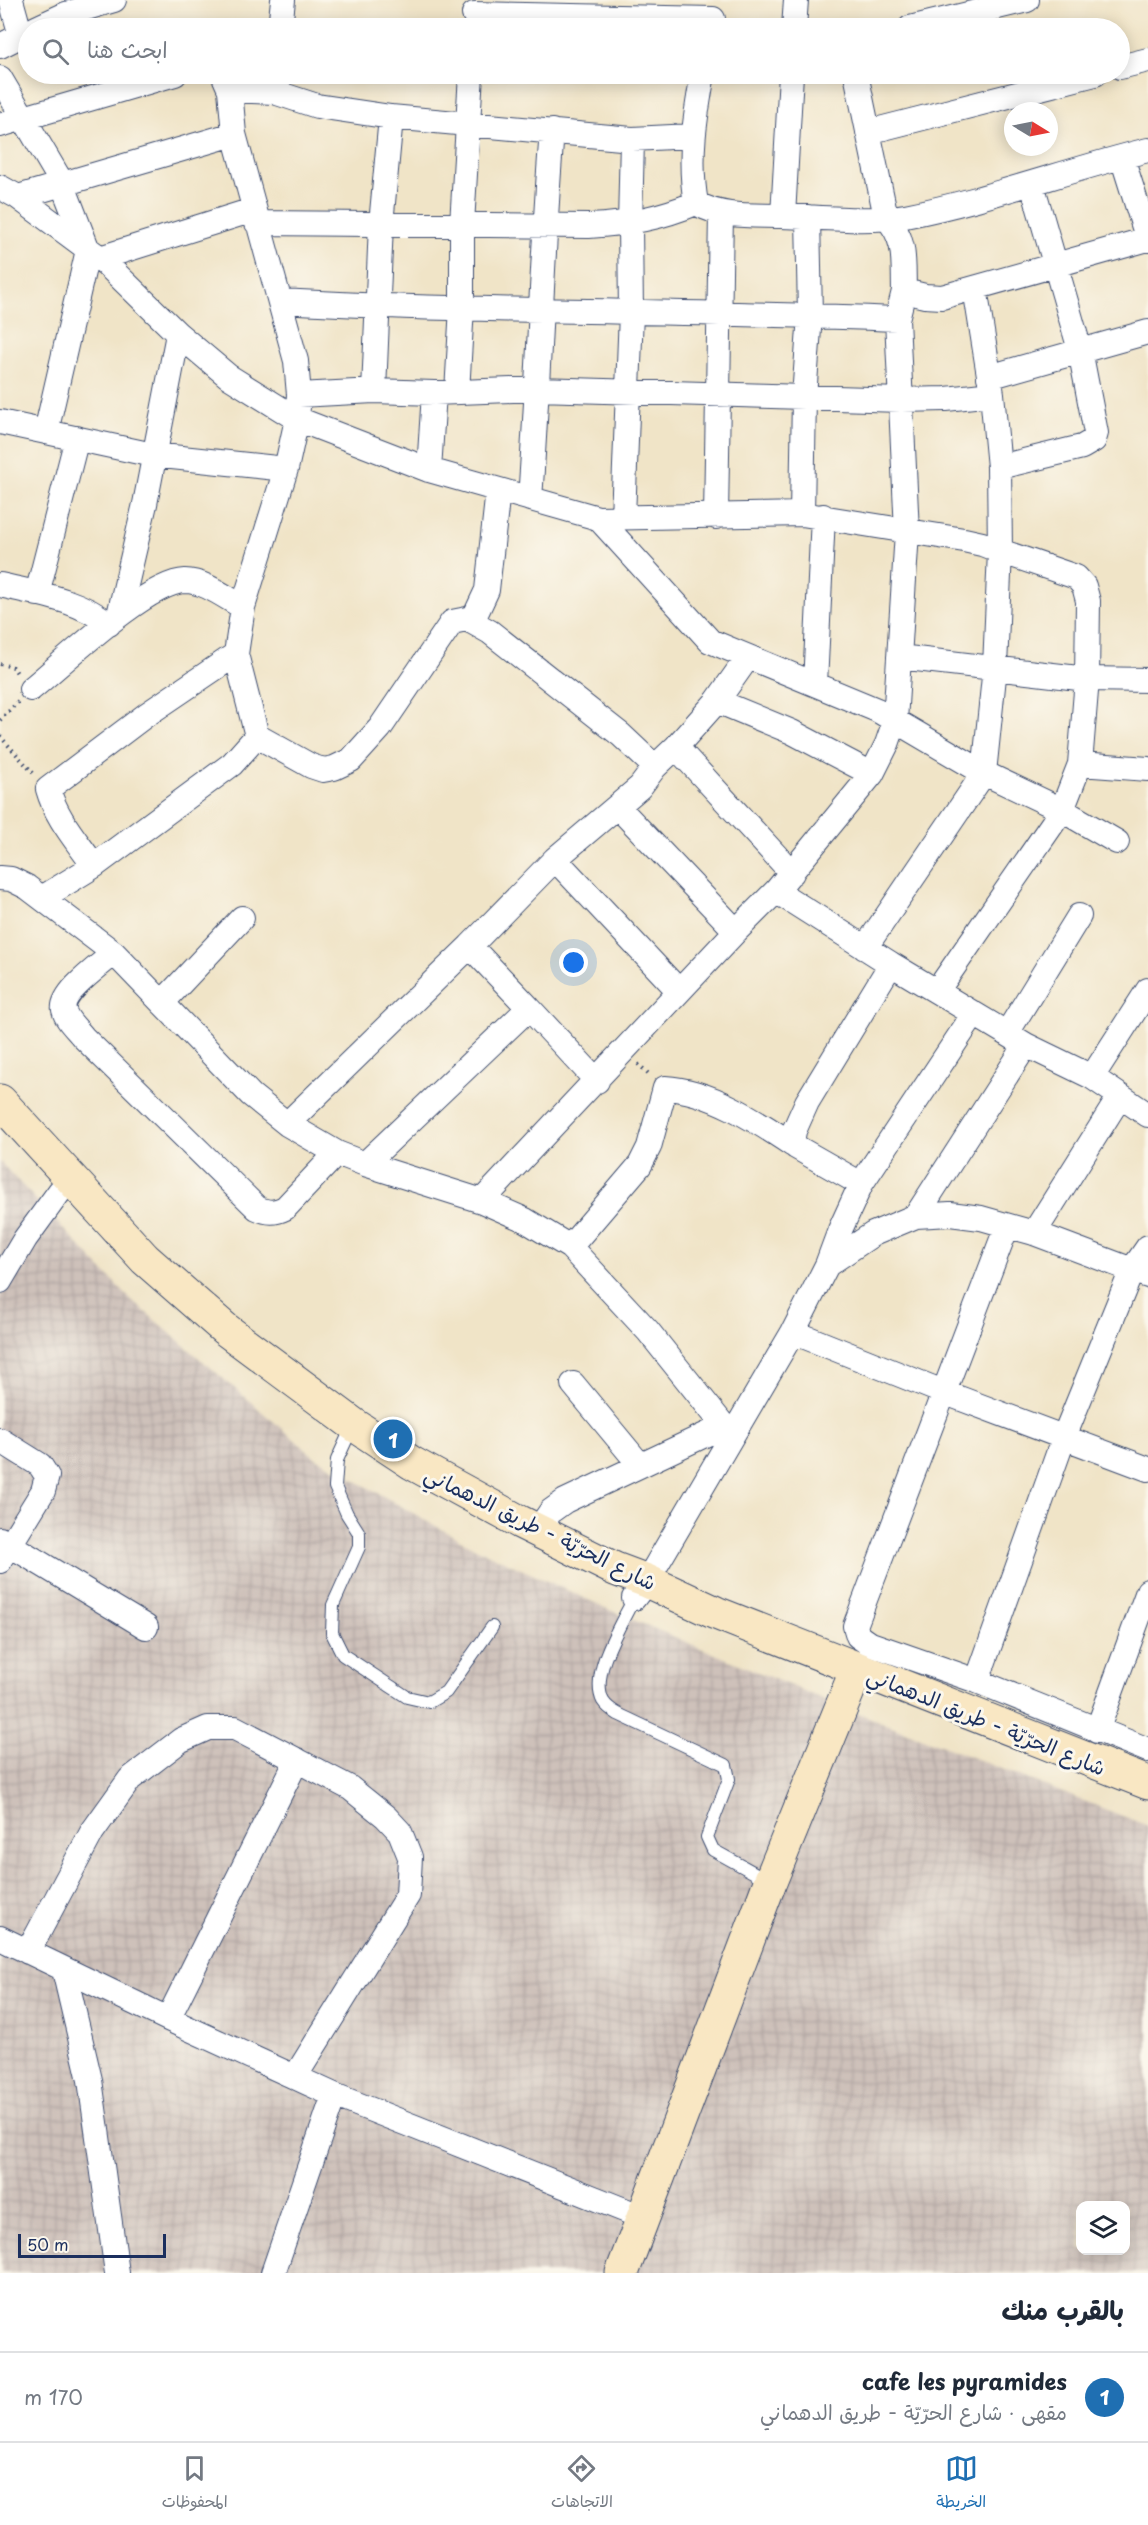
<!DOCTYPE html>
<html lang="ar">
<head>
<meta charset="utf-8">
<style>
	:root { --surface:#fff; --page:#f2f2f3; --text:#1f2937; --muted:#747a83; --line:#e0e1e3; --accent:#1f6fb2 }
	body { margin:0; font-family:"Playpen Sans","Playpen Sans Arabic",sans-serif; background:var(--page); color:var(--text); direction:rtl }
	.controls { position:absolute; right:18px; bottom:18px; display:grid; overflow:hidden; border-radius:12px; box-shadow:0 3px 15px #0003 }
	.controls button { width:54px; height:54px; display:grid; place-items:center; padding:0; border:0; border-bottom:2px solid var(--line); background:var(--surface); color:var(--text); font:30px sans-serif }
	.compass { position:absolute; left:1004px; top:102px; width:54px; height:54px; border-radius:50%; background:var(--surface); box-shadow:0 3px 15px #0003; rotate:100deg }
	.scale { position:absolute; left:18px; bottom:15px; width:148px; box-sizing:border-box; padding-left:6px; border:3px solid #1b2f5e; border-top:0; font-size:16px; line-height:21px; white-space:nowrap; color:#1b2f5e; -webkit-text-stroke:4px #fbf7ec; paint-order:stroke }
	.you { position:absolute; left:574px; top:963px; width:21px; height:21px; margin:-15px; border:4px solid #fff; border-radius:50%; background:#1a73e8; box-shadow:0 0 0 9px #1a73e833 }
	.badge { display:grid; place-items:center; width:39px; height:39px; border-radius:50%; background:var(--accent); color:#fff; font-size:20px; font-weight:700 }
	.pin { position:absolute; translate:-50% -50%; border:3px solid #fff; box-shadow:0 2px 6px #0006 }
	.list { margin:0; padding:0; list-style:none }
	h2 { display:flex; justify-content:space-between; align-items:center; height:78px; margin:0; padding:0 24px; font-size:26px }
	h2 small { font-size:20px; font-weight:400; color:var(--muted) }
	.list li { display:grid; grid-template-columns:39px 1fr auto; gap:18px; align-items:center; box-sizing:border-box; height:90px; padding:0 24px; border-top:2px solid var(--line) }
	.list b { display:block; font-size:22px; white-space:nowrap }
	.list p { margin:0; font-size:20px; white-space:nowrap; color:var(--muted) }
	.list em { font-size:20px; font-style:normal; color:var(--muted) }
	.icon { flex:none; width:33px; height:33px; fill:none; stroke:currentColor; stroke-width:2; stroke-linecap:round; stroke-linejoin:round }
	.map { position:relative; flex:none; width:1148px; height:2273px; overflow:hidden; direction:ltr }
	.search { position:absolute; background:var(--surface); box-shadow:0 3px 15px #0003; left:18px; right:18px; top:18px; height:66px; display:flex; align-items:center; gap:15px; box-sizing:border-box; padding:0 21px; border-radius:33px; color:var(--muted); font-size:22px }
	.sheet { height:168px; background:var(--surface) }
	nav { display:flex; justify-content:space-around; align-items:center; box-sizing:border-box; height:84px; border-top:2px solid var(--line); background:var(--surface); font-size:16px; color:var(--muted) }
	nav a { display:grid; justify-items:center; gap:3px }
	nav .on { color:var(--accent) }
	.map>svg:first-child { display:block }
	.industrial { fill:url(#industrial-grid); fill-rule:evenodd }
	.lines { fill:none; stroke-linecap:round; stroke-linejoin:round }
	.lane-casing { stroke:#3b4a6e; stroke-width:14 }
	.street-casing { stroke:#3b4a6e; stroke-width:26 }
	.secondary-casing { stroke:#3b4a6e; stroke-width:35 }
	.path { stroke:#3b4a6e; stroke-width:4; stroke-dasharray:1.5 4.5; stroke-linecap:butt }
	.lane { stroke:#fff; stroke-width:12 }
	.street { stroke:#fff; stroke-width:24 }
	.secondary { stroke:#f9e7c3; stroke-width:33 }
	.labels { text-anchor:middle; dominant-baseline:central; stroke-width:6; stroke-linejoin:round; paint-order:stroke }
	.street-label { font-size:21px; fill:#1b2f5e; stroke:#fbf7ec }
</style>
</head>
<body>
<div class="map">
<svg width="1148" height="2273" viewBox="0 0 1148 2273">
	<defs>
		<pattern id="industrial-grid" width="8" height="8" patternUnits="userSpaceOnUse" patternTransform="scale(1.5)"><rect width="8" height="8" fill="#cec1ba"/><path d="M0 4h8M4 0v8" fill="none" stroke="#b0a6a2"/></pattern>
	</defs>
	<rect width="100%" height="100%" fill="#fbf7ec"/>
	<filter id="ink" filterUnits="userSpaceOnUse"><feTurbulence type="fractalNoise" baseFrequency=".0167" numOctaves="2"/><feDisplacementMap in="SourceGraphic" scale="12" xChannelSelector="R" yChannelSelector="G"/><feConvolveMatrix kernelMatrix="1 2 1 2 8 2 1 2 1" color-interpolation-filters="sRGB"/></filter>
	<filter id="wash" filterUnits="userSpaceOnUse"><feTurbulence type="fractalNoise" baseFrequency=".008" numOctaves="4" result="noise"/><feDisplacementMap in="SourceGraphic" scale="24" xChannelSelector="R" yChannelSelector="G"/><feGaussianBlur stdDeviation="1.35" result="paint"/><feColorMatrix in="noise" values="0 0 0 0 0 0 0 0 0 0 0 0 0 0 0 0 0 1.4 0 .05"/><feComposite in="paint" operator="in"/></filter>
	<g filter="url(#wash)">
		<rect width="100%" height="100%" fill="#f0e4c7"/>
		<path class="industrial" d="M0 1162 129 1298 316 1458 471 1546 610 1610 822 1699 1148 1826V2273H0ZM1080 2206H1126V2250H1080Z"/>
	</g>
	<g filter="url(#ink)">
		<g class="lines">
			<g class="lane-casing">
				<path id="lane" d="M353 1425 337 1460 335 1487 347 1514 359 1533V1547L333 1605 332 1633 343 1655 407 1697 429 1702 446 1692 492 1627
					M634 1598C622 1623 589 1674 603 1701 606 1706 613 1711 618 1714L726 1765 729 1779 707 1837 713 1850 769 1881"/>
			</g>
			<g class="street-casing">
				<path id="street" d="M11 0 21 36
					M474 14 713 19
					M36 28 66 14 114 0
					M280 28 283 0
					M794 28 796 0
					M910 28 1027 0
					M0 46 28 32
					M1120 67 1148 60
					M223 74 230 90 234 134 296 361 299 395 297 419 286 469 243 607 236 654 257 736 311 766 323 770 334 768 351 760 380 728 452 622 467 619 490 632 621 735 655 767
					M276 74 274 92 317 106 391 117 632 139 692 136
					M703 74C695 118 688 159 696 203 721 218 753 215 781 216 820 217 866 223 905 216 987 200 1067 170 1148 150
					M856 74 886 217C907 240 903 261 904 291L925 296 942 297 1148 239
					M0 78 62 183 88 250 46 432
					M230 90 274 92
					M0 125 175 74
					M868 132 1095 74
					M1122 157 1148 240
					M0 187 18 197 100 258 178 334 228 376 297 419 429 470 598 518 802 514 964 540 982 544 1000 551 999 467 992 394 975 288
					M18 197 234 134
					M783 216 791 74
					M257 223 589 226C628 224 660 218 696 203
					M100 258 253 210
					M280 301C485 313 692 310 897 319
					M989 377 1148 332
					M374 391 381 224 391 117
					M457 392 462 307V224L471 74
					M299 395 374 391 434 393 538 389 901 400 946 399 992 394
					M0 422 153 455 286 469
					M999 467 1082 447 1094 440 1096 433 1080 350 1032 184
					M429 470 434 393
					M530 499C539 376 542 253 552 131
					M802 514 804 397 810 315 808 217
					M623 517 631 313 630 224 632 139
					M716 517 721 213
					M598 518 710 641 877 710 984 773 1062 810 1117 842
					M0 585C38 594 78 599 109 624
					M37 594 77 438
					M119 615 145 504 178 334
					M472 622 487 590 498 490
					M899 657 1087 679 1148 680
					M815 684 823 516
					M31 689C63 663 147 582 185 581 205 581 226 598 243 607
					M717 701 792 732 872 774
					M676 747 792 873
					M1080 764 1148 769
					M618 807 736 931
					M555 859 679 991
					M94 866C77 841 56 818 48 789L146 715 236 654
					M0 878 11 879 27 887 114 953 251 1095 287 1124 337 1153 365 1164 482 1201 525 1220 570 1247 648 1331 724 1426 736 1429
					M776 891 891 964 1026 1045 1092 1077 1148 1115
					M42 898 94 866 232 764 257 736
					M470 946 529 1008
					M865 948 984 773 995 667 1000 551 1076 577 1084 586 1088 601 1087 679 1080 764 1062 810 937 991
					M114 953C102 964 60 993 64 1010 66 1020 77 1029 83 1037L257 1208C268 1213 275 1213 285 1208L337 1153
					M162 1003 242 918
					M1007 1033 1079 916
					M1092 1077 1148 990
					M287 1124 470 946 555 859 640 787 655 767 676 747 717 701 748 657
					M365 1164 529 1008 597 1081
					M861 1184 974 1014
					M482 1201 736 931 776 891 872 774 887 744 895 721 907 532 897 319 904 291
					M916 1216 1026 1045
					M1007 1226 855 1626 858 1636 868 1643 977 1681 1148 1750
					M1034 1233 1119 1098
					M570 1247 640 1165 649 1147 665 1088C710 1090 757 1121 793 1145
					M827 1265 840 1230 861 1184 796 1147 792 1143 794 1131 807 1102 891 964
					M0 1281 25 1239 60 1191
					M793 1332 943 1392 1148 1469
					M573 1384 640 1465
					M0 1440 40 1465 47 1476 43 1491 0 1561
					M538 1530 551 1511 565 1501 724 1426
					M0 1539 146 1627
					M634 1598 647 1581 793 1332 827 1265 873 1234 916 1216 950 1214 981 1218 1034 1233 1148 1276
					M977 1681 1064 1437 1132 1270 1148 1247
					M1097 1731 1148 1591
					M0 1938 168 2019 334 2095 642 2217
					M28 1952 92 1832 130 1779 181 1740 208 1728H235L350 1788 386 1817 400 1832 410 1857 408 1895 295 2077
					M64 1970 90 2080 117 2273
					M168 2019 297 1760
					M273 2273 334 2095"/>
			</g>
			<g class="secondary-casing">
				<path id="secondary" d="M0 1101 145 1259 225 1329 353 1424 412 1463 520 1522 615 1569 647 1581 716 1613 1148 1783
					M622 2273 770 1882 857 1669"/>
			</g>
			<path class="path" d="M0 664 13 667 17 673
				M0 720 18 702
				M0 736 35 775
				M638 1064 650 1075"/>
			<use href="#lane" class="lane"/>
			<use href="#street" class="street"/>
			<use href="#secondary" class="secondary"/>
		</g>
	</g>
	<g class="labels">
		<g class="street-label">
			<text transform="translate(541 1527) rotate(26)">شارع الحرّيّة - طريق الدهماني</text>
			<text transform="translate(987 1720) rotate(22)">شارع الحرّيّة - طريق الدهماني</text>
		</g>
	</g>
</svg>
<div class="controls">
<button><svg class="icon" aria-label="layers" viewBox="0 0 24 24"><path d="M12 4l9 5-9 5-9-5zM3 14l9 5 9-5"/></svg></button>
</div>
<svg class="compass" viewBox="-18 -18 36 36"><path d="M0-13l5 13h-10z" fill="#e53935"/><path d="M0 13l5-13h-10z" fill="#747a83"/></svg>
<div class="scale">50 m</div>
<div class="you"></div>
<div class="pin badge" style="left:393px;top:1439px">1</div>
<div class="search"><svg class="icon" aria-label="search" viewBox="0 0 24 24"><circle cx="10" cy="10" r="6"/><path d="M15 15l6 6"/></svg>ابحث هنا</div>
</div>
<section class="sheet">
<h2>بالقرب منك<small></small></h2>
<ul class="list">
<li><span class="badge">1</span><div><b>cafe les pyramides</b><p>مقهى · شارع الحرّيّة - طريق الدهماني</p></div><em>170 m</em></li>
</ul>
</section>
<nav>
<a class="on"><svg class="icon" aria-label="map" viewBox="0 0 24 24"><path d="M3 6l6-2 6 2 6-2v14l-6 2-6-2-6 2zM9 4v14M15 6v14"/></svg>الخريطة</a>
<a><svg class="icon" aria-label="directions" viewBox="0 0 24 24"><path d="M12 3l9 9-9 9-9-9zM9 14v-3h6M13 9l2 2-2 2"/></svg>الاتجاهات</a>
<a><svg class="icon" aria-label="saved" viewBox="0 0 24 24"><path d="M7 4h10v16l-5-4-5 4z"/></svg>المحفوظات</a>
</nav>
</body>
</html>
